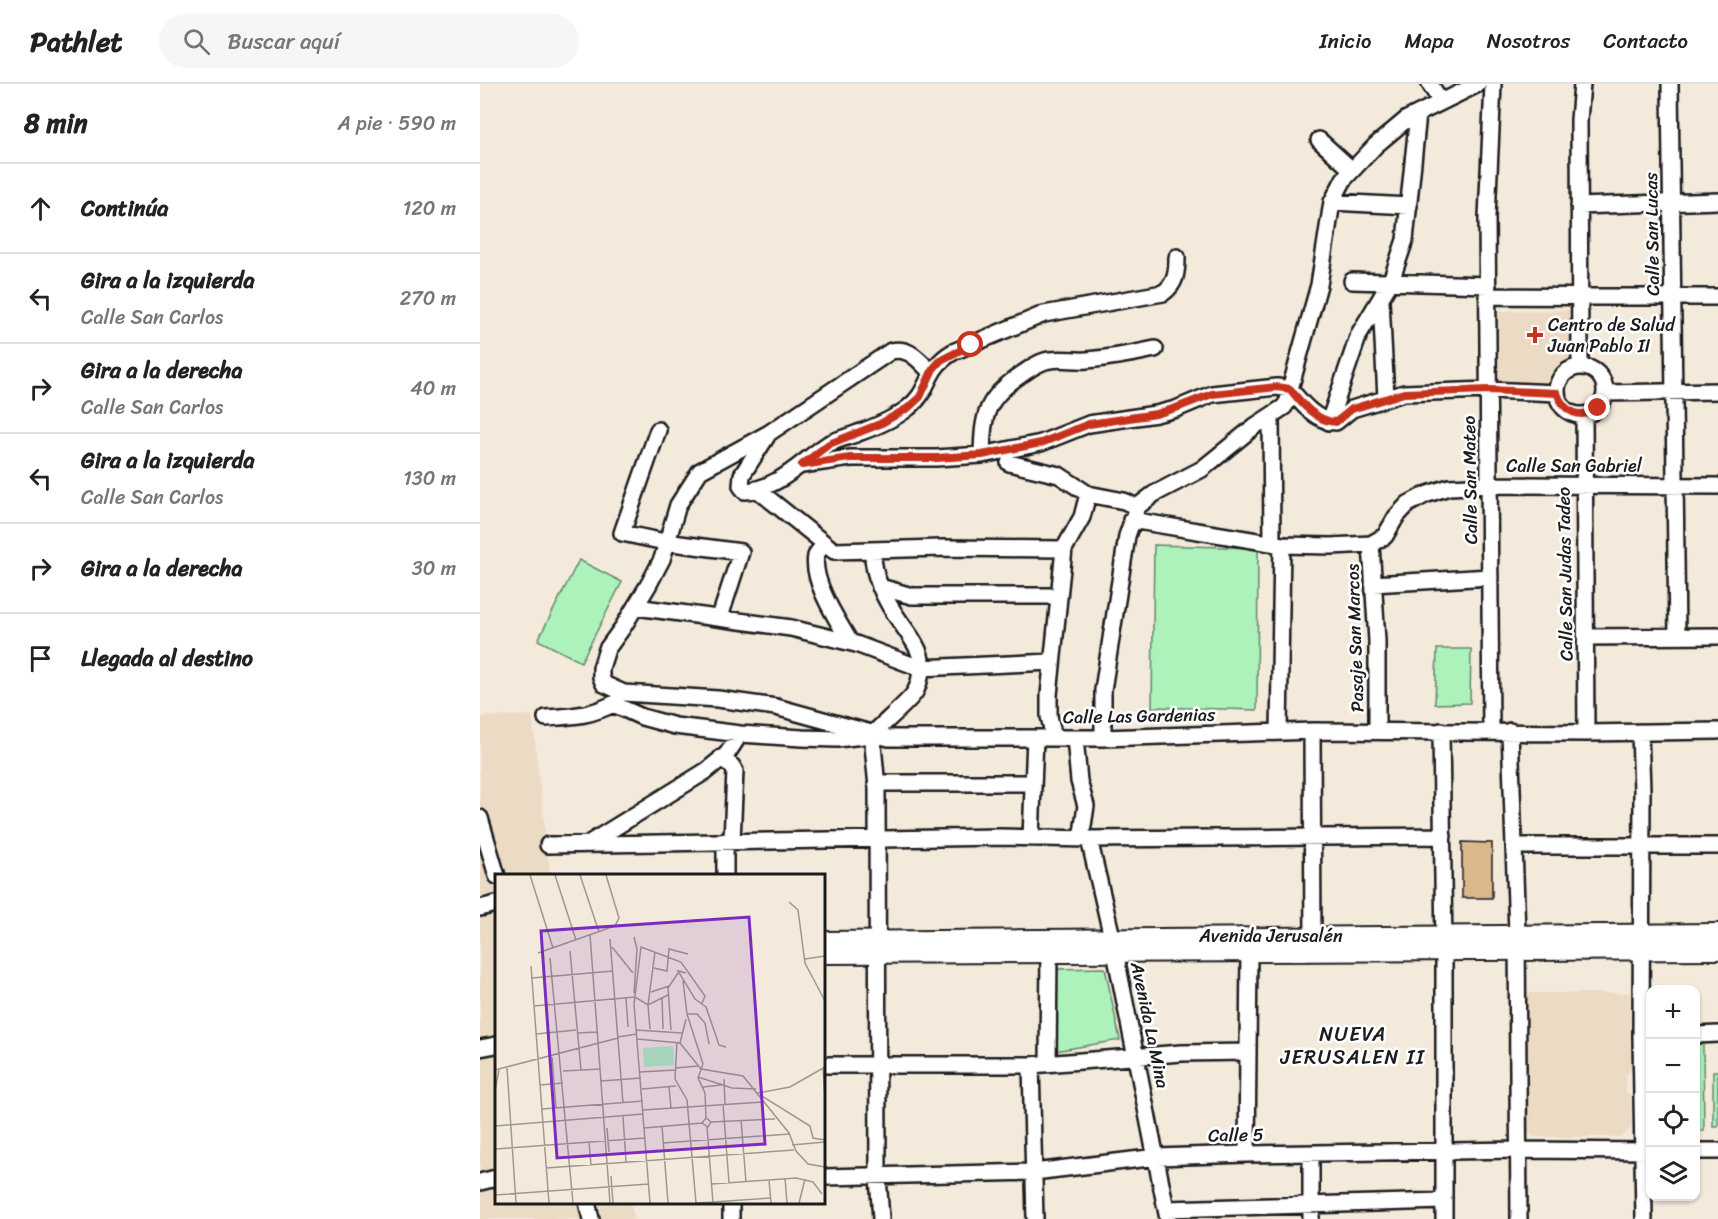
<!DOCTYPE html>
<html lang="es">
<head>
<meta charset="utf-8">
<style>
	:root { --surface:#fff; --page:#f6f6f6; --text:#222; --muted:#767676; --line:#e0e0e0 }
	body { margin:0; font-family:Sriracha,sans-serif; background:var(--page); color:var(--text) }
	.controls { position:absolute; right:18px; bottom:18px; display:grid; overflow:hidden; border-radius:12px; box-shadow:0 2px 4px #0004 }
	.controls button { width:54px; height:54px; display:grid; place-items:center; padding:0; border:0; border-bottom:2px solid var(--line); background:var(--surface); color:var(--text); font:30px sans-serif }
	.stop { position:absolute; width:18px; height:18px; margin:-14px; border:4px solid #c8321e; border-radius:50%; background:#fff }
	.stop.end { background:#c8321e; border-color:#fff; box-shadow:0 2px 6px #0008 }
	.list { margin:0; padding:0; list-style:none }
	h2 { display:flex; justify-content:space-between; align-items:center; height:78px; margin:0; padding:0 24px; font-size:26px }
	h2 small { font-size:20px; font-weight:400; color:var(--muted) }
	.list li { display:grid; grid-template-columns:39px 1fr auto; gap:18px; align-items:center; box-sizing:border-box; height:90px; padding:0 24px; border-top:2px solid var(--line) }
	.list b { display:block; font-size:22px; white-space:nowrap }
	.list p { margin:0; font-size:20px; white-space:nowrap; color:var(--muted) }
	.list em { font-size:20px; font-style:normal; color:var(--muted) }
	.icon { flex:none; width:33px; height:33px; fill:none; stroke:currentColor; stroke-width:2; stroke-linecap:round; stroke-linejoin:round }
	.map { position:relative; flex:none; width:1238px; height:1135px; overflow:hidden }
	header { display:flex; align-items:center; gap:36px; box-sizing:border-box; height:84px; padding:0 30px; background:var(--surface); border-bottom:2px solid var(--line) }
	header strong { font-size:28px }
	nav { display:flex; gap:33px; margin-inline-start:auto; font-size:21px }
	.search { width:420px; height:54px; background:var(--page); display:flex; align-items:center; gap:15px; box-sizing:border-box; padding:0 21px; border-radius:33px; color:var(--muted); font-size:22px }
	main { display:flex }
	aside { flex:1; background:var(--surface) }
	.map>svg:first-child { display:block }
	.built { fill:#ecdbc4 }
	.green { fill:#adf1bb; stroke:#64866c; stroke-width:1.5 }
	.building { fill:#dab88c; stroke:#1c1c1c; stroke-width:1.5 }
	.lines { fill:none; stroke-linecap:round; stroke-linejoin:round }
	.minor-casing { stroke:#1c1c1c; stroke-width:20 }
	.tertiary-casing { stroke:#1c1c1c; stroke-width:22 }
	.minor { stroke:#fff; stroke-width:15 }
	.tertiary { stroke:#fff; stroke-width:18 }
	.route { stroke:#c8321e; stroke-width:8 }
	.poi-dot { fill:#c8321e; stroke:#fff; stroke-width:2 }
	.labels { text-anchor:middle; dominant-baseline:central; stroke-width:5; stroke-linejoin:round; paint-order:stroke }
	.street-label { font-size:18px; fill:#1c1c1c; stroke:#fff }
	.poi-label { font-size:18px; fill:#1c1c1c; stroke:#fff; text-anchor:start }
	.neighbourhood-label { font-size:20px; letter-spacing:1.5px; fill:#1c1c1c; stroke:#fff }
	.inset-road { fill:none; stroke:#9e988f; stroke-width:1.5 }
	.view { fill:#7b2cbf; fill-opacity:0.15; stroke:#7b2cbf; stroke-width:3 }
	.inset-edge { fill:none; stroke:#1c1c1c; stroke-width:3 }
</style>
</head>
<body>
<header>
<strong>Pathlet</strong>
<div class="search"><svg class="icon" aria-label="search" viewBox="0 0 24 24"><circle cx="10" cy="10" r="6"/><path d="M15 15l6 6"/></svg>Buscar aquí</div>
<nav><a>Inicio</a><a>Mapa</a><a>Nosotros</a><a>Contacto</a></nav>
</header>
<main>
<aside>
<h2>8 min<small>A pie · 590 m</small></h2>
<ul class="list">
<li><svg class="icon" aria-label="ahead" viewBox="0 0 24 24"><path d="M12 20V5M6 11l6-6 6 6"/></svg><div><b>Continúa</b></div><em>120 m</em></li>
<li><svg class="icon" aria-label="left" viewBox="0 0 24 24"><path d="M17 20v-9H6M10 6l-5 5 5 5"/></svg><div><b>Gira a la izquierda</b><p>Calle San Carlos</p></div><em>270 m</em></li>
<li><svg class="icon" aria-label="right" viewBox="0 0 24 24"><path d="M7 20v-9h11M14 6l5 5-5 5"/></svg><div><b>Gira a la derecha</b><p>Calle San Carlos</p></div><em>40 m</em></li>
<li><svg class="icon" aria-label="left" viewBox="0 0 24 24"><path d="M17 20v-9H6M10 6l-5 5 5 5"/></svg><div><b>Gira a la izquierda</b><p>Calle San Carlos</p></div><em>130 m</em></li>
<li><svg class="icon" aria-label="right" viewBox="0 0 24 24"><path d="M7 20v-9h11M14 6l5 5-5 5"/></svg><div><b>Gira a la derecha</b></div><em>30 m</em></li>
<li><svg class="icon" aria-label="arrive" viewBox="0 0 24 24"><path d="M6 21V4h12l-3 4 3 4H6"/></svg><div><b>Llegada al destino</b></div></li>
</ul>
</aside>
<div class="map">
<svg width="1238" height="1135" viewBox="0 0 1238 1135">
	<rect width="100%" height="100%" fill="#f4eadc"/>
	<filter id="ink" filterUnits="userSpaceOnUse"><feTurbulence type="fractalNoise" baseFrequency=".0167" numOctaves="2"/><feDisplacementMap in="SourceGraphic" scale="12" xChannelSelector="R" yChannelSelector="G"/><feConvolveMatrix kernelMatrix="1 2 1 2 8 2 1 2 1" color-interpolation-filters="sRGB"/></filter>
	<g filter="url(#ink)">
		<path class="built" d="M1094 226 1093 275 1078 282 1072 288 1066 305 1019 303 1017 227Z
			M52 631 70 791 16 792V1118L150 1119 155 1135H0V633Z
			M1043 909H1150L1151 986 1146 991V1008L1151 1012V1044L1142 1053H1054L1045 1045Z"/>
		<path class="green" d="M674 461 778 464 777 626 672 623Z
			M99 476 142 498 101 578 58 556Z
			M957 565H991L990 619 955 620Z
			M625 884 640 956 575 967 577 885Z
			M1216 960H1223L1224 1047H1216Z
			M1233 987H1238V1042H1233Z"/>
		<path class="building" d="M982 758 1012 759V814H982Z"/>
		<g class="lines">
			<g class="minor-casing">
				<path id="minor" d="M950 0 961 18
					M1190 0 1197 552
					M839 56 872 86
					M852 118 929 122
					M1099 122 1238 117
					M872 197 1008 201
					M1007 212 1238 213
					M901 217 906 314
					M1100 283 1099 36 1102 0
					M1077 307a24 24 0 1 1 48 0a24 24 0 1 1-48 0Z
					M451 288C438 276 430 263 411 267L289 349 220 387 198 421 182 475 169 500 143 543 127 565 121 584V593L124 600 144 609 238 615 296 623 409 654H623L832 647 1106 649 1238 647
					M1125 309 1238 307
					M1104 331 1106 649
					M791 332 792 459
					M849 338 879 250 911 197 925 156 938 30
					M178 346 142 449 185 458 261 468 240 533
					M287 352 262 391 261 402 265 407C298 405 322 377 348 360 358 355 368 353 378 349 395 343 414 335 428 324 451 307 444 285 473 268L564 230 683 209C696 200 697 188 697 173
					M502 371C503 329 506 314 542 290 551 284 560 277 570 276 583 274 595 277 607 276 630 274 652 270 675 265
					M529 379 579 391 608 410 644 417 657 423
					M322 381 371 374H456L502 371 561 359 609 340 676 330 696 325 732 310 797 303 810 305C821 319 837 338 856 338L872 325 924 309 1009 306 1077 309
					M279 407 354 467 461 464 584 465
					M651 436 802 461 851 462 891 460 905 452 916 433 928 420 945 411 969 403 1010 401 1238 402
					M891 460 897 557V647
					M344 461C341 464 337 468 336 472 331 497 358 537 370 558
					M393 467C392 493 406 518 421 539 428 549 437 560 440 571 443 582 440 599 435 608 430 617 401 641 392 651L397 703 398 1093 401 1135
					M893 500 1010 493
					M400 503 432 512H579
					M156 523 311 544 376 560 440 584 571 578
					M1105 553 1238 552
					M133 620 162 633 195 642 260 650 322 654 357 655 383 652
					M66 634C92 632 110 632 133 620
					M832 647 833 863
					M961 647 964 866V1135
					M1011 647 1007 133 1013 0
					M1030 647 1037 849 1039 1135
					M799 648 802 461
					M1160 648 1162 706 1161 952 1164 1135
					M574 654 569 632V611L584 465 602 433 608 410
					M595 654 599 697 606 722 601 755
					M623 654V606L647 452 657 423 674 410 722 385 775 342 804 323 808 317 810 305 839 201 852 118 864 95 896 61 927 35 998 0
					M241 674 252 682 255 687 252 757
					M396 699H553
					M0 734 17 792
					M551 754 555 654
					M609 755 632 853 688 1135
					M245 757V792
					M108 760 226 687 247 670 260 650
					M68 761 518 753 609 755 963 752
					M1035 762H1238
					M0 824 16 820
					M1216 951 1238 950
					M0 964 16 961
					M568 979 569 868
					M344 981H551L701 969 768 968
					M551 981 555 1135
					M1216 1067H1238
					M767 1070 769 868
					M831 1070V1135
					M344 1093 554 1088 677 1073 767 1070 1039 1066 1170 1067
					M0 1098 16 1094
					M107 1118 111 1135
					M251 1118V1135
					M686 1125 964 1117"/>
			</g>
			<g class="tertiary-casing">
				<path id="tertiary" d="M344 857 1238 849
					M344 870 1238 866"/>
			</g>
			<use href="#minor" class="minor"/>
			<use href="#tertiary" class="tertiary"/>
		</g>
	</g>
	<g class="lines" filter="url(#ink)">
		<path class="route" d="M491 261 461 276 453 285 440 313 428 324 400 340 349 360 322 381 370 374H456L502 371 561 359 609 340 676 330 696 324 732 310 797 303 810 305C821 319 837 338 856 338L872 325 924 309 1009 306 1077 309C1084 329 1101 336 1118 324"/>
	</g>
	<path class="poi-dot" d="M1052 242h6v6h6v6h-6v6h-6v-6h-6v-6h6z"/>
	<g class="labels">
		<g class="street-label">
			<text transform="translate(1172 150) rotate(-91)">Calle San Lucas</text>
			<text x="1094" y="382">Calle San Gabriel</text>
			<text transform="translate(990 396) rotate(-91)">Calle San Mateo</text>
			<text transform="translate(1085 490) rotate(-91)">Calle San Judas Tadeo</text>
			<text transform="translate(875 554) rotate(-92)">Pasaje San Marcos</text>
			<text transform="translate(659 632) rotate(-1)">Calle Las Gardenias</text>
			<text x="791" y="852">Avenida Jerusalén</text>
			<text transform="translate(670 941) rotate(78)">Avenida La Mina</text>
			<text transform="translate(756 1051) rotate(-1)">Calle 5</text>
		</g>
		<g class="poi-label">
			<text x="1068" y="241">Centro de Salud<tspan x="1068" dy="21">Juan Pablo II</tspan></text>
		</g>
		<g class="neighbourhood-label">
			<text x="873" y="950">NUEVA<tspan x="873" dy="23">JERUSALEN II</tspan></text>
		</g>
	</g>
	<g transform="translate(15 790)">
		<rect width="330" height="330" fill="#f4eadc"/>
		<path d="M178 172 179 191 149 193 148 174Z" fill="#adf1bb"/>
		<path class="inset-road" d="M35 1 58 74M60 1 81 66M85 1 104 58M294 28 303 36 310 89 330 127M95 61 115 329M139 63 142 75 139 119M115 65 128 229M117 73 138 99M75 77 86 196M43 79 120 52 124 44 111 1M55 84 78 329M310 85 330 82M36 92 54 329M159 94 172 97 174 75 193 80M191 99 183 97 200 125 211 133 224 171 231 173M37 104 118 97M188 107 192 140 208 190 203 204 210 219 211 244 207 249 213 253 216 248 211 244M156 118 174 112M167 123 168 155M131 124 133 153M39 132 140 123 153 131 173 121M192 140H202L210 149 214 170M155 155 153 131 160 78M141 156 187 159M176 156 173 114 183 99M82 159 102 158M41 160 81 156M123 163 142 160M142 165 185 169 206 195 248 202 294 259 301 277 313 290 330 293M182 168 180 205 192 226 201 329M185 169 191 145M57 183 61 234M12 194 21 329M180 194 203 192M328 194 330 224M0 196 123 164M68 197 105 195M145 198 180 196M203 203 237 214 261 215M229 205 230 230M106 207 146 204M45 211 68 209M174 213 176 234M208 213 226 211M147 215 181 212M0 216 4 196M263 219 295 213 330 193M265 221 315 252 318 264 330 266M228 230 234 309M47 235 148 227M148 236 268 228M128 242 131 288M246 246 251 308M216 248 280 245M0 252 148 240M167 252 173 329M212 253 218 329M112 254 114 278M149 254 207 249M94 268 96 291M168 269 295 260M297 271 330 268M0 275 150 264M51 294 299 276M116 302 118 329M290 304 292 329M274 306 276 329M217 310 301 304 318 308 327 320M0 321 154 310M218 328 276 324M155 329 139 130 146 73 186 88 210 122 207 129M200 329 218 328M304 329 310 305"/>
		<path class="view" d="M254 43 270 270 62 284 46 57Z"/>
		<rect width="330" height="330" class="inset-edge"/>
	</g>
</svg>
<div class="controls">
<button>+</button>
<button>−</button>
<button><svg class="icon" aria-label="locate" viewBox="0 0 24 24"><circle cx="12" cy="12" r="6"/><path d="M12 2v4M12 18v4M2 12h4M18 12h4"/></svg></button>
<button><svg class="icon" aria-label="layers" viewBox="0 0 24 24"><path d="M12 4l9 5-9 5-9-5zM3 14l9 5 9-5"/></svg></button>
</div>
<div class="stop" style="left:491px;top:261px"></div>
<div class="stop end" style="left:1118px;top:324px"></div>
</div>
</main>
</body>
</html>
